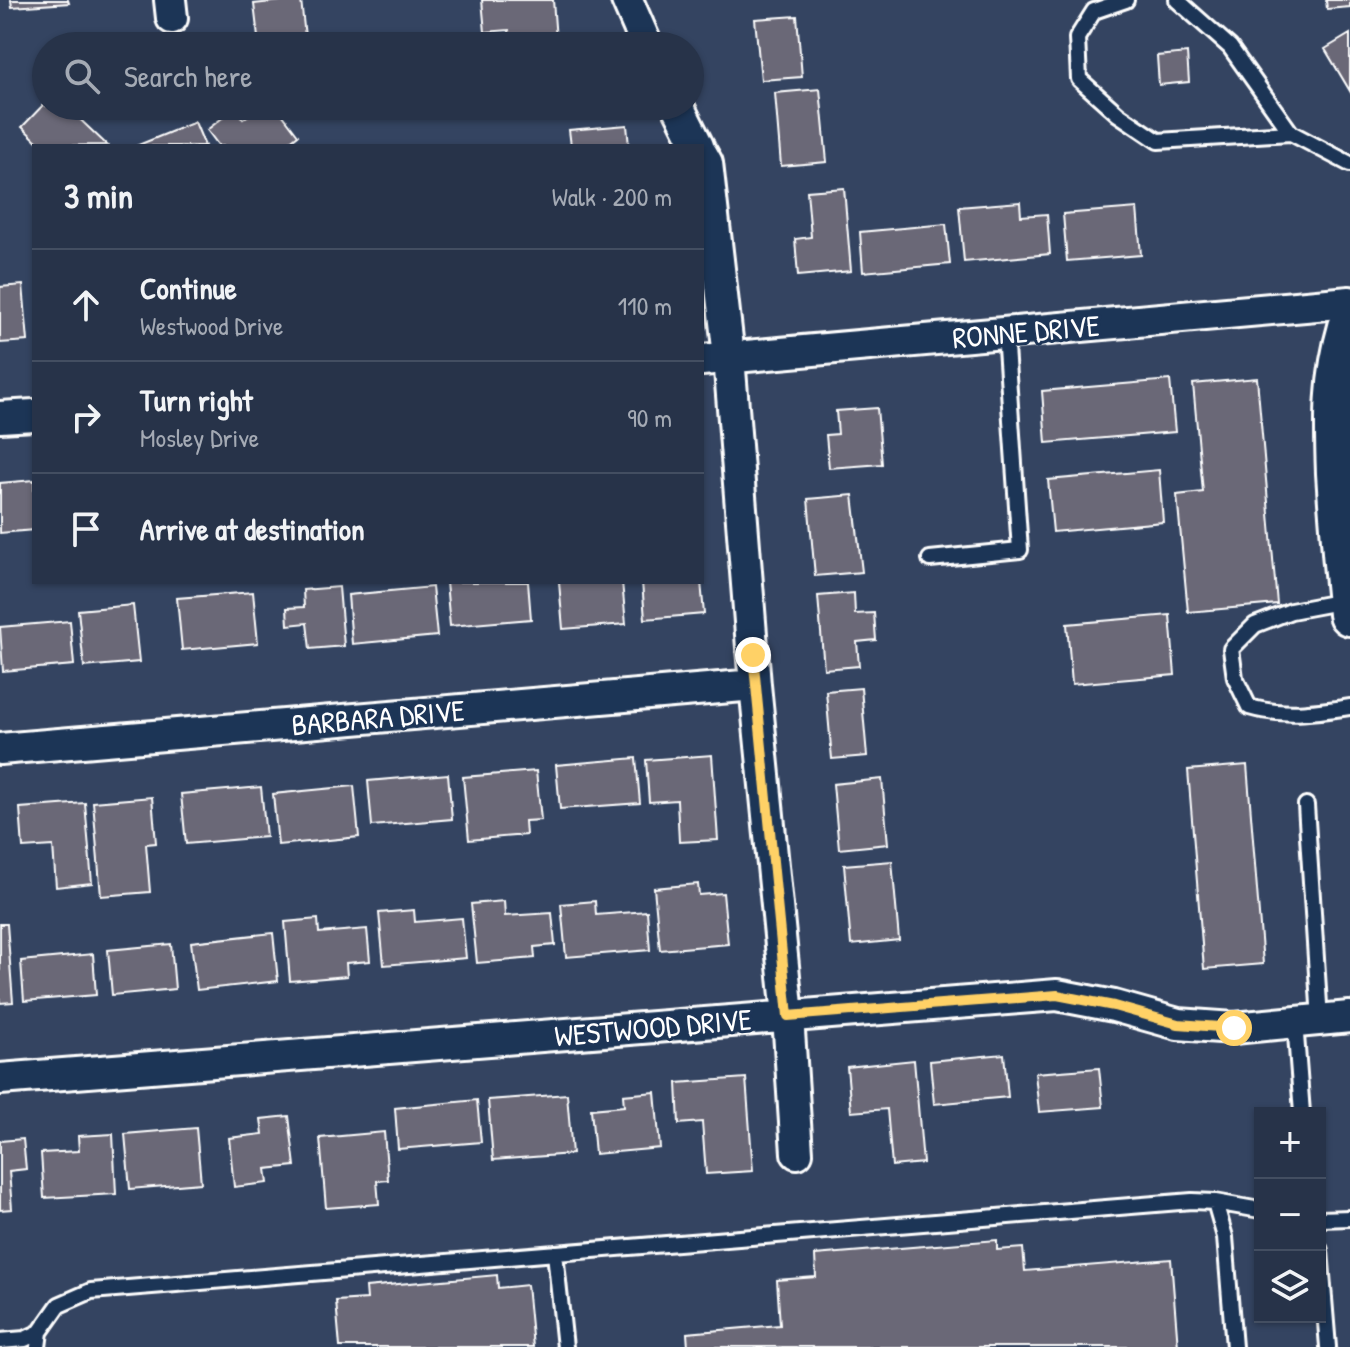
<!DOCTYPE html>
<html lang="en">
<head>
<meta charset="utf-8">
<style>
	:root { --surface:#273349; --page:#333f53; --text:#f1f3f6; --muted:#a4aab4; --line:#434e61 }
	body { margin:0; font-family:"Patrick Hand",sans-serif; background:var(--page); color:var(--text) }
	.controls { position:absolute; right:24px; bottom:24px; display:grid; overflow:hidden; border-radius:0px; box-shadow:0 2px 6px #0004 }
	.controls button { width:72px; height:72px; display:grid; place-items:center; padding:0; border:0; border-bottom:2px solid var(--line); background:var(--surface); color:var(--text); font:40px sans-serif }
	.stop { position:absolute; width:24px; height:24px; margin:-18px; border:6px solid #ffd166; border-radius:50%; background:#fff }
	.stop.end { background:#ffd166; border-color:#fff; box-shadow:0 2px 8px #0008 }
	.list { margin:0; padding:0; list-style:none }
	h2 { display:flex; justify-content:space-between; align-items:center; height:104px; margin:0; padding:0 32px; font-size:34px }
	h2 small { font-size:26px; font-weight:400; color:var(--muted) }
	.list li { display:grid; grid-template-columns:52px 1fr auto; gap:24px; align-items:center; box-sizing:border-box; height:112px; padding:0 32px; border-top:2px solid var(--line) }
	.list b { display:block; font-size:30px; white-space:nowrap }
	.list p { margin:0; font-size:26px; white-space:nowrap; color:var(--muted) }
	.list em { font-size:26px; font-style:normal; color:var(--muted) }
	.icon { flex:none; width:44px; height:44px; fill:none; stroke:currentColor; stroke-width:2; stroke-linecap:round; stroke-linejoin:round }
	.map { position:relative; flex:none; width:1350px; height:1347px; overflow:hidden }
	.search { position:absolute; background:var(--surface); box-shadow:0 2px 6px #0004; left:32px; top:32px; width:672px; height:88px; display:flex; align-items:center; gap:20px; box-sizing:border-box; padding:0 28px; border-radius:44px; color:var(--muted); font-size:30px }
	.panel { position:absolute; background:var(--surface); box-shadow:0 2px 6px #0004; left:32px; top:144px; width:672px; height:440px; border-radius:0px }
	.map>svg:first-child { display:block }
	.building { fill:#6b6777; stroke:#fff; stroke-width:2 }
	.lines { fill:none; stroke-linecap:round; stroke-linejoin:round }
	.service-casing { stroke:#fff; stroke-width:20 }
	.minor-casing { stroke:#fff; stroke-width:36 }
	.secondary-casing { stroke:#fff; stroke-width:48 }
	.service { stroke:#1d3557; stroke-width:14 }
	.minor { stroke:#1d3557; stroke-width:30 }
	.secondary { stroke:#1d3557; stroke-width:42 }
	.route { stroke:#ffd166; stroke-width:10 }
	.labels { text-anchor:middle; dominant-baseline:central; stroke-width:6; stroke-linejoin:round; paint-order:stroke }
	.street-label { font-size:30px; fill:#fff; stroke:#1d3557 }
</style>
</head>
<body>
<div class="map">
<svg width="1350" height="1347" viewBox="0 0 1350 1347">
	<rect width="100%" height="100%" fill="#344461"/>
	<filter id="ink" filterUnits="userSpaceOnUse"><feTurbulence type="fractalNoise" baseFrequency=".0125" numOctaves="2"/><feDisplacementMap in="SourceGraphic" scale="16" xChannelSelector="R" yChannelSelector="G"/><feConvolveMatrix kernelMatrix="1 2 1 2 8 2 1 2 1" color-interpolation-filters="sRGB"/></filter>
	<g filter="url(#ink)">
		<path class="building" d="M11 0H68L69 3 12 7Z
			M290 0H301L306 46H259L254 4Z
			M482 0H553L556 40 511 44 509 30 485 32Z
			M1326 0H1350V7L1327 9Z
			M797 16 802 77 761 80 755 19Z
			M1350 34V91L1325 49Z
			M1187 53 1189 82 1159 85 1157 56Z
			M820 89 827 162 781 166 775 93Z
			M46 102V106H66L107 145 42 146 22 127Z
			M261 106H276L298 135 284 146H219L207 130 235 108 243 119Z
			M535 106H585V114L536 119Z
			M195 122 205 146H136Z
			M627 125 629 146H571L569 130Z
			M844 188 851 271 798 276 795 239 811 237 807 191Z
			M1020 202 1021 216 1047 214 1050 254 964 262 959 207Z
			M1137 208 1141 255 1067 261 1063 214Z
			M946 224 950 264 863 272 860 232Z
			M23 285 28 341 0 343V287Z
			M1257 378 1277 604 1188 612 1177 495 1203 492 1193 384Z
			M1170 380 1175 432 1046 443 1042 391Z
			M877 408 882 464 829 468 826 435 838 434 836 411Z
			M1159 470 1163 522 1053 532 1048 480Z
			M34 480V530L0 533V483Z
			M853 495 862 572 815 576 808 499Z
			M446 582H528L531 619 450 626Z
			M559 582H622L626 624 563 629Z
			M642 582H701L704 614 645 619Z
			M339 587 344 646 310 649 307 623 288 625 287 608 304 607 303 590Z
			M432 587 437 636 352 644 348 595Z
			M253 592 258 643 182 650 177 598Z
			M854 593 855 614 874 613 876 640 857 642 859 666 824 669 818 596Z
			M133 605 139 662 84 667 78 610Z
			M1170 615 1175 675 1072 684 1067 624Z
			M70 621 74 665 3 671 0 627Z
			M861 688 867 756 832 759 826 691Z
			M712 755 718 840 679 842 677 800 649 802 646 760Z
			M636 758 640 803 560 809 556 765Z
			M1247 765 1263 964 1204 969 1188 770Z
			M536 771 541 820 525 821 526 835 469 840 463 777Z
			M448 774 452 819 372 826 368 781Z
			M882 779 888 844 839 849 833 784Z
			M354 786 359 837 278 845 273 794Z
			M261 787 266 837 186 844 181 794Z
			M152 797 156 843 146 844 150 892 101 896 93 802Z
			M85 803 92 883 56 887 53 846 23 848 20 808Z
			M892 861 899 940 851 945 844 865Z
			M698 884 699 895 723 893 728 944 660 950 654 888Z
			M504 901 505 916 552 913 555 945 534 947 535 958 477 963 471 904Z
			M595 901 596 915 647 911 650 950 566 957 561 904Z
			M414 910 415 922 462 918 466 958 384 965 379 913Z
			M318 919 319 933 367 929 370 961 346 963 347 976 290 981 285 922Z
			M0 924H7L13 1002 0 1003Z
			M273 933 278 981 197 990 191 942Z
			M171 944 175 989 112 995 108 950Z
			M93 954 96 995 24 1001 21 961Z
			M1004 1054 1008 1097 934 1104 930 1061Z
			M914 1060 923 1163 892 1166 887 1109 851 1112 847 1067Z
			M1099 1068 1103 1107 1039 1112 1035 1073Z
			M746 1078 753 1171 706 1174 702 1122 679 1124 677 1083Z
			M655 1092 660 1148 595 1154 591 1109 624 1106 623 1095Z
			M567 1094 572 1154 493 1160 488 1100Z
			M477 1100 481 1142 398 1149 395 1108Z
			M289 1116 295 1166 266 1169 268 1183 234 1187 229 1138 263 1134 261 1119Z
			M196 1128 201 1183 130 1189 125 1134Z
			M384 1132 388 1180 377 1181 379 1204 326 1208 320 1138Z
			M113 1134 116 1194 44 1198 41 1153 79 1151 78 1136Z
			M23 1139 26 1169 9 1171 12 1209 0 1210V1141Z
			M997 1240V1250L1023 1248 1025 1271 1171 1259 1178 1347H688L687 1333 780 1325 777 1280 816 1277 815 1255Z
			M497 1275 498 1288 527 1285 533 1347H340L336 1301 367 1299 366 1287Z"/>
		<g class="lines">
			<g class="service-casing">
				<path id="service" d="M1126 0 1094 11 1077 38 1079 79 1118 114 1158 141 1291 133
					M1177 0 1230 47 1291 133 1350 164
					M930 559 1020 550 1005 333
					M1344 601 1291 611 1255 625 1231 649 1235 678 1249 707C1283 717 1316 712 1350 707
					M1306 805 1320 1020
					M1295 1022 1302 1113
					M1215 1202 1225 1237 1234 1347
					M1320 1219 1350 1218
					M1320 1250 1328 1347
					M555 1253 565 1347
					M40 1332 59 1305 91 1291 1192 1201 1215 1202 1260 1210
					M0 1341 25 1339 40 1332 38 1347"/>
			</g>
			<g class="minor-casing">
				<path id="minor" d="M170 0 172 18
					M627 0 647 46
					M678 106 698 146
					M702 154 707 163 729 357 755 685 788 1016 797 1153
					M702 360 1350 302
					M0 417 34 415
					M0 749 755 685
					M0 1079 1057 995 1114 1006 1178 1024 1234 1028 1350 1017"/>
			</g>
			<g class="secondary-casing">
				<path id="secondary" d="M1350 327C1335 379 1336 420 1338 473 1341 520 1345 567 1350 614"/>
			</g>
			<use href="#service" class="service"/>
			<use href="#minor" class="minor"/>
			<use href="#secondary" class="secondary"/>
		</g>
	</g>
	<g class="lines" filter="url(#ink)">
		<path class="route" d="M753 655 788 1016 1057 995 1114 1006 1178 1024 1234 1028"/>
	</g>
	<g class="labels">
		<g class="street-label">
			<text transform="translate(1026 331) rotate(-5)">RONNE DRIVE</text>
			<text transform="translate(378 717) rotate(-5)">BARBARA DRIVE</text>
			<text transform="translate(653 1027) rotate(-5)">WESTWOOD DRIVE</text>
		</g>
	</g>
</svg>
<div class="controls">
<button>+</button>
<button>−</button>
<button><svg class="icon" aria-label="layers" viewBox="0 0 24 24"><path d="M12 4l9 5-9 5-9-5zM3 14l9 5 9-5"/></svg></button>
</div>
<div class="stop" style="left:1234px;top:1028px"></div>
<div class="stop end" style="left:753px;top:655px"></div>
<div class="search"><svg class="icon" aria-label="search" viewBox="0 0 24 24"><circle cx="10" cy="10" r="6"/><path d="M15 15l6 6"/></svg>Search here</div>
<section class="panel">
<h2>3 min<small>Walk · 200 m</small></h2>
<ul class="list">
<li><svg class="icon" aria-label="ahead" viewBox="0 0 24 24"><path d="M12 20V5M6 11l6-6 6 6"/></svg><div><b>Continue</b><p>Westwood Drive</p></div><em>110 m</em></li>
<li><svg class="icon" aria-label="right" viewBox="0 0 24 24"><path d="M7 20v-9h11M14 6l5 5-5 5"/></svg><div><b>Turn right</b><p>Mosley Drive</p></div><em>90 m</em></li>
<li><svg class="icon" aria-label="arrive" viewBox="0 0 24 24"><path d="M6 21V4h12l-3 4 3 4H6"/></svg><div><b>Arrive at destination</b></div></li>
</ul>
</section>
</div>
</body>
</html>
